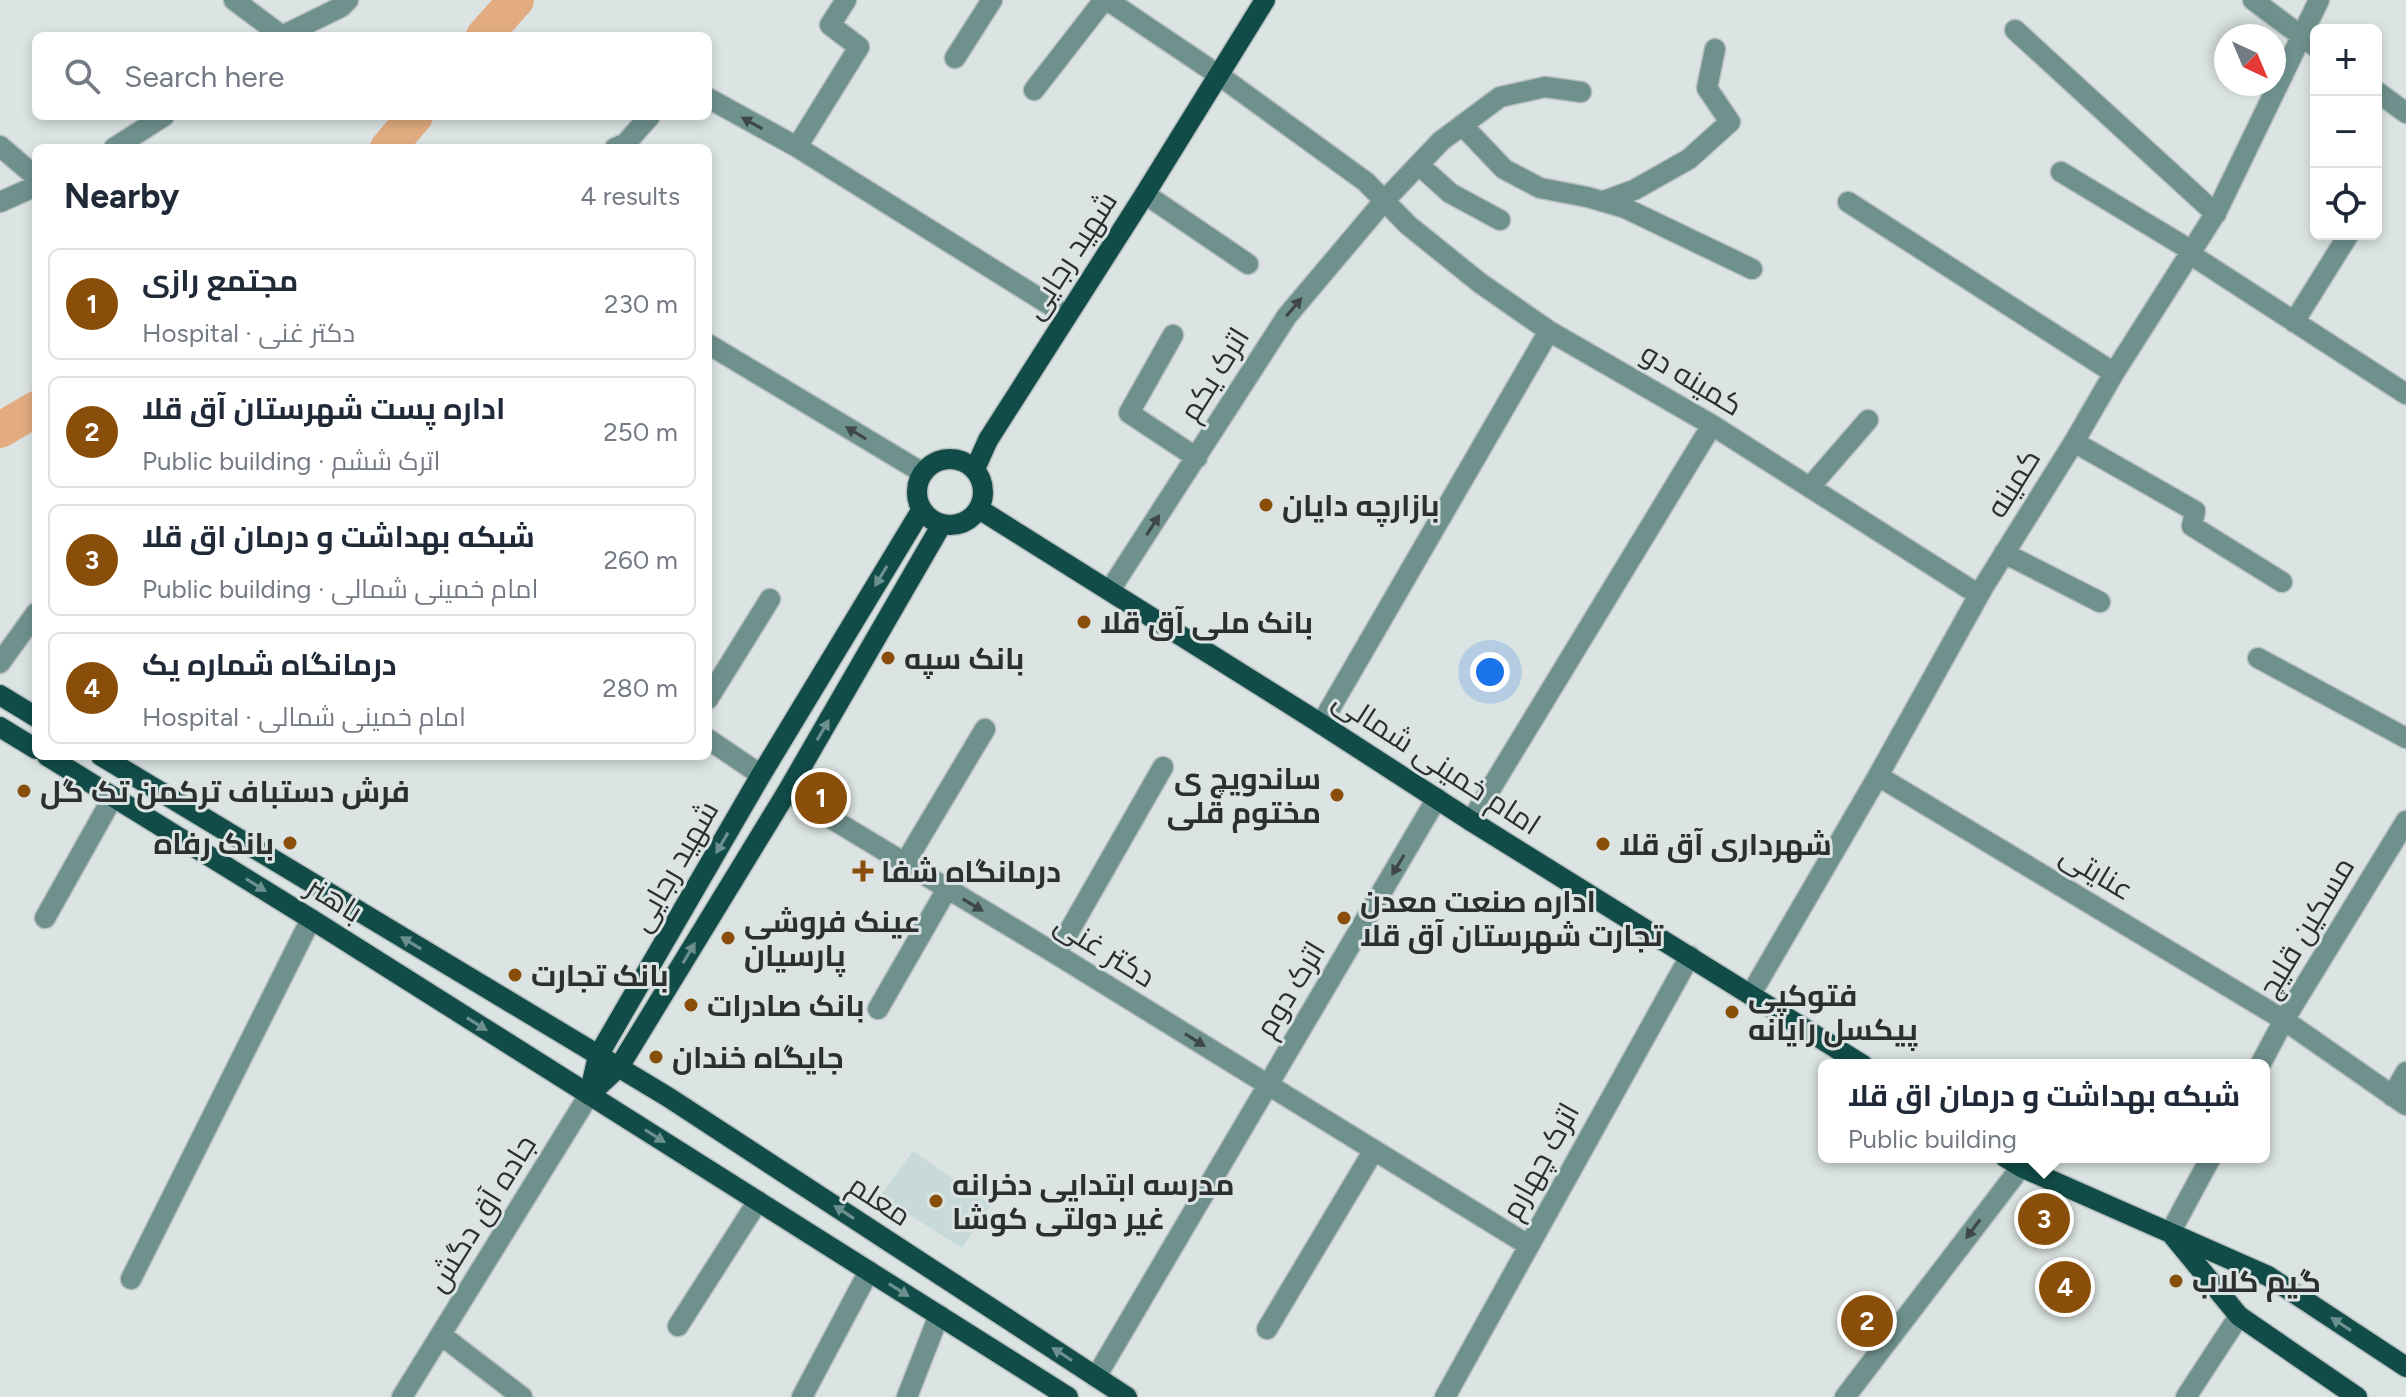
<!DOCTYPE html>
<html lang="en">
<head>
<meta charset="utf-8">
<style>
	:root { --surface:#fff; --page:#f6f6f7; --text:#1f2937; --muted:#747a83; --line:#e0e1e3; --accent:#8a4e0b }
	body { margin:0; font-family:Figtree,Cairo,sans-serif; background:var(--page); color:var(--text) }
	.controls { position:absolute; right:24px; top:24px; display:grid; overflow:hidden; border-radius:12px; box-shadow:0 4px 12px #0003 }
	.controls button { width:72px; height:72px; display:grid; place-items:center; padding:0; border:0; border-bottom:2px solid var(--line); background:var(--surface); color:var(--text); font:40px sans-serif }
	.compass { position:absolute; left:2214px; top:24px; width:72px; height:72px; border-radius:50%; background:var(--surface); box-shadow:0 4px 12px #0003; rotate:136deg }
	.you { position:absolute; left:1490px; top:672px; width:28px; height:28px; margin:-20px; border:6px solid #fff; border-radius:50%; background:#1a73e8; box-shadow:0 0 0 12px #1a73e833 }
	.badge { display:grid; place-items:center; width:52px; height:52px; border-radius:50%; background:var(--accent); color:#fff; font-size:26px; font-weight:700 }
	.pin { position:absolute; translate:-50% -50%; border:4px solid #fff; box-shadow:0 2px 8px #0006 }
	.popup { position:absolute; left:1818px; top:1059px; width:452px; height:104px; box-sizing:border-box; display:grid; place-content:center; border-radius:12px; background:var(--surface); filter:drop-shadow(0 2px 6px #0005); font-size:26px; white-space:nowrap; color:var(--muted) }
	.popup b { font-size:30px; color:var(--text) }
	.popup::after { content:''; position:absolute; left:50%; top:100%; margin-left:-16px; border:16px solid transparent; border-top-color:var(--surface) }
	.list { margin:0; padding:0; list-style:none }
	h2 { display:flex; justify-content:space-between; align-items:center; height:104px; margin:0; padding:0 32px; font-size:34px }
	h2 small { font-size:26px; font-weight:400; color:var(--muted) }
	.list li { display:grid; grid-template-columns:52px 1fr auto; gap:24px; align-items:center; box-sizing:border-box; height:112px; margin:0 16px 16px; padding:0 16px; border:2px solid var(--line); border-radius:12px }
	.list b { display:block; font-size:30px; white-space:nowrap }
	.list p { margin:0; font-size:26px; white-space:nowrap; color:var(--muted) }
	.list em { font-size:26px; font-style:normal; color:var(--muted) }
	.icon { flex:none; width:44px; height:44px; fill:none; stroke:currentColor; stroke-width:2; stroke-linecap:round; stroke-linejoin:round }
	.map { position:relative; flex:none; width:2406px; height:1397px; overflow:hidden }
	.search { position:absolute; background:var(--surface); box-shadow:0 4px 12px #0003; left:32px; top:32px; width:680px; height:88px; display:flex; align-items:center; gap:20px; box-sizing:border-box; padding:0 28px; border-radius:12px; color:var(--muted); font-size:30px }
	.panel { position:absolute; background:var(--surface); box-shadow:0 4px 12px #0003; left:32px; top:144px; width:680px; height:616px; border-radius:12px }
	.map>svg:first-child { display:block }
	.built { fill:#c7dad7 }
	.lines { fill:none; stroke-linecap:round; stroke-linejoin:round }
	.river { stroke:#e2ac80; stroke-width:36 }
	.minor-casing { stroke:#b8c0bf; stroke-width:23 }
	.major-casing { stroke:#b8c0bf; stroke-width:23 }
	.minor { stroke:#6f918e; stroke-width:20 }
	.major { stroke:#114c48; stroke-width:20 }
	.oneway { fill:#3d4847 }
	.oneway2 { fill:#6c908e }
	.poi-dot { fill:#8a4e0b; stroke:#dbe4e3; stroke-width:3 }
	.labels { text-anchor:middle; dominant-baseline:central; stroke-width:6; stroke-linejoin:round; paint-order:stroke }
	.street-label { font-size:30px; fill:#2c2f2f; stroke:#dbe4e3 }
	.poi-label { font-size:30px; font-weight:bold; fill:#2c2f2f; stroke:#dbe4e3; text-anchor:start }
</style>
</head>
<body>
<div class="map">
<svg width="2406" height="1397" viewBox="0 0 2406 1397">
	<rect width="100%" height="100%" fill="#dbe4e3"/>
	<path class="built" d="M913 1151 991 1205 962 1248 880 1196Z"/>
	<g class="lines">
		<path class="river" d="M484 36 516 0
			M388 148 415 116
			M0 430 36 409"/>
		<g class="minor-casing">
			<path id="minor" d="M234 0 282 36 341 7 348 0
				M1107 0 1220 76 1366 182 1408 225 1480 283 1549 331 1712 425 1979 595
				M2253 0 2316 47
				M2015 30 2216 214
				M955 58 992 0
				M1034 90 1104 0
				M2376 91 2406 113
				M708 98 797 147 1066 315
				M1462 125 1504 169 1540 188 1587 197 1625 208 1752 269
				M0 146 36 177
				M797 147 859 47 830 25 846 0
				M114 148 164 116
				M615 148 626 143 650 116
				M1419 165 1450 193 1500 220
				M2061 172 2192 251
				M1145 194 1248 264
				M1604 201 1634 190 1689 159 1730 122 1707 88 1715 49
				M0 202 36 186
				M1848 202 2114 373
				M2190 254 2406 394
				M2294 322 2349 234
				M1173 335 1129 413 1197 458
				M708 344 923 473
				M2074 442 2195 511 2192 526 2282 582
				M1810 487 1868 420
				M2004 553 2100 602
				M1110 590 1287 316 1384 201 1441 141 1500 97 1545 87 1581 92
				M2258 658 2406 738
				M0 663 36 613
				M708 699 770 599
				M1321 724 1549 331
				M708 739 761 775
				M1878 776 2284 1020 2406 1105
				M787 792 1056 954 1528 1245
				M1471 821 1712 425
				M905 863 985 729
				M45 918 113 797
				M1056 954 1163 767
				M1751 994 1878 776 1984 586 2074 442 2114 373 2217 211 2319 0
				M878 1009 947 889
				M2260 1065 2284 1020 2406 821
				M2392 1096 2406 1072
				M2170 1233 2211 1157
				M131 1279 311 919
				M678 1326 758 1201
				M1267 1329 1374 1150
				M441 1335 522 1397
				M1096 1377 1437 798
				M402 1397 589 1095
				M802 1397 869 1271
				M907 1397 939 1315
				M1445 1397 1690 956
				M1845 1397 2021 1167
				M2186 1397 2239 1316"/>
		</g>
		<g class="major-casing">
			<path id="major" d="M917 492a33 33 0 1 1 66 0a33 33 0 1 1-66 0Z
				M975 469 988 440 1145 194 1265 0
				M979 509 1315 720 1471 821 1863 1065
				M0 695 36 717
				M0 727 36 749
				M47 756 311 919 1068 1397
				M101 756 668 1097 1127 1397
				M589 1095 598 1056 761 775 922 509
				M589 1095 619 1067 787 792 942 524
				M2005 1157 2021 1167 2268 1276 2406 1367
				M2173 1236 2239 1316 2357 1397"/>
		</g>
		<use href="#minor" class="minor"/>
		<use href="#major" class="major"/>
	</g>
	<defs><path id="oneway-solid" d="M-6-.8H1V-3.2L6.5 0L1 3.2V.8H-6Z" transform="scale(2)"/></defs>
	<g class="oneway">
		<use href="#oneway-solid" transform="translate(752 123) rotate(-151)"/>
		<use href="#oneway-solid" transform="translate(1294 307) rotate(-50)"/>
		<use href="#oneway-solid" transform="translate(856 433) rotate(-149)"/>
		<use href="#oneway-solid" transform="translate(1153 525) rotate(-57)"/>
		<use href="#oneway-solid" transform="translate(1398 865) rotate(121)"/>
		<use href="#oneway-solid" transform="translate(973 905) rotate(31)"/>
		<use href="#oneway-solid" transform="translate(1195 1040) rotate(32)"/>
		<use href="#oneway-solid" transform="translate(1973 1229) rotate(127)"/>
	</g>
	<g class="oneway2">
		<use href="#oneway-solid" transform="translate(881 576) rotate(121)"/>
		<use href="#oneway-solid" transform="translate(823 730) rotate(-60)"/>
		<use href="#oneway-solid" transform="translate(722 843) rotate(120)"/>
		<use href="#oneway-solid" transform="translate(256 885) rotate(32)"/>
		<use href="#oneway-solid" transform="translate(411 943) rotate(-149)"/>
		<use href="#oneway-solid" transform="translate(689 953) rotate(-59)"/>
		<use href="#oneway-solid" transform="translate(477 1024) rotate(32)"/>
		<use href="#oneway-solid" transform="translate(655 1136) rotate(32)"/>
		<use href="#oneway-solid" transform="translate(844 1212) rotate(-147)"/>
		<use href="#oneway-solid" transform="translate(899 1290) rotate(32)"/>
		<use href="#oneway-solid" transform="translate(2341 1324) rotate(-147)"/>
		<use href="#oneway-solid" transform="translate(1062 1354) rotate(-147)"/>
	</g>
	<g class="poi-dot">
		<circle cx="1266" cy="505" r="8"/>
		<circle cx="1084" cy="622" r="8"/>
		<circle cx="888" cy="658" r="8"/>
		<circle cx="24" cy="791" r="8"/>
		<circle cx="1337" cy="795" r="8"/>
		<circle cx="290" cy="843" r="8"/>
		<circle cx="1603" cy="844" r="8"/>
		<path d="M859 859h8v8h8v8h-8v8h-8v-8h-8v-8h8z"/>
		<circle cx="1344" cy="918" r="8"/>
		<circle cx="728" cy="938" r="8"/>
		<circle cx="515" cy="975" r="8"/>
		<circle cx="691" cy="1005" r="8"/>
		<circle cx="1732" cy="1012" r="8"/>
		<circle cx="656" cy="1057" r="8"/>
		<circle cx="936" cy="1201" r="8"/>
		<circle cx="2176" cy="1281" r="8"/>
	</g>
	<g class="labels">
		<g class="street-label">
			<text transform="translate(1070 255) rotate(-57)">شهید رجایی</text>
			<text transform="translate(1214 374) rotate(-58)">اترک یکم</text>
			<text transform="translate(1692 379) rotate(31)">کمینه دو</text>
			<text transform="translate(2013 483) rotate(-58)">کمینه</text>
			<text transform="translate(1437 762) rotate(33)">امام خمینی شمالی</text>
			<text transform="translate(674 866) rotate(-60)">شهید رجایی</text>
			<text transform="translate(2097 872) rotate(31)">عنایتی</text>
			<text transform="translate(335 899) rotate(32)">باهنر</text>
			<text transform="translate(2306 927) rotate(-59)">مسکین قلیچ</text>
			<text transform="translate(1105 950) rotate(32)">دکتر غنی</text>
			<text transform="translate(1290 989) rotate(-59)">اترک دوم</text>
			<text transform="translate(1540 1161) rotate(-61)">اترک چهارم</text>
			<text transform="translate(880 1200) rotate(33)">معلم</text>
			<text transform="translate(481 1213) rotate(-58)">جاده آق دگش</text>
		</g>
		<g class="poi-label">
			<text x="1282" y="505">بازارچه دایان</text>
			<text x="1100" y="622">بانک ملی آق قلا</text>
			<text x="904" y="658">بانک سپه</text>
			<text x="1321" y="778" text-anchor="end">ساندویچ ی<tspan x="1321" dy="34">مختوم قلی</tspan></text>
			<text x="40" y="791">فرش دستباف ترکمن تک گل</text>
			<text x="274" y="843" text-anchor="end">بانک رفاه</text>
			<text x="1619" y="844">شهرداری آق قلا</text>
			<text x="881" y="871">درمانگاه شفا</text>
			<text x="1360" y="901">اداره صنعت معدن<tspan x="1360" dy="34">تجارت شهرستان آق قلا</tspan></text>
			<text x="744" y="921">عینک فروشی<tspan x="744" dy="34">پارسیان</tspan></text>
			<text x="531" y="975">بانک تجارت</text>
			<text x="1748" y="995">فتوکپی<tspan x="1748" dy="34">پیکسل رایانه</tspan></text>
			<text x="707" y="1005">بانک صادرات</text>
			<text x="672" y="1057">جایگاه خندان</text>
			<text x="952" y="1184">مدرسه ابتدایی دخرانه<tspan x="952" dy="34">غیر دولتی کوشا</tspan></text>
			<text x="2192" y="1281">گیم کلاب</text>
		</g>
	</g>
</svg>
<div class="controls">
<button>+</button>
<button>−</button>
<button><svg class="icon" aria-label="locate" viewBox="0 0 24 24"><circle cx="12" cy="12" r="6"/><path d="M12 2v4M12 18v4M2 12h4M18 12h4"/></svg></button>
</div>
<svg class="compass" viewBox="-18 -18 36 36"><path d="M0-13l5 13h-10z" fill="#e53935"/><path d="M0 13l5-13h-10z" fill="#747a83"/></svg>
<div class="you"></div>
<div class="pin badge" style="left:821px;top:798px">1</div>
<div class="pin badge" style="left:1867px;top:1321px">2</div>
<div class="pin badge" style="left:2044px;top:1219px">3</div>
<div class="popup"><b>شبکه بهداشت و درمان اق قلا</b>Public building</div>
<div class="pin badge" style="left:2065px;top:1287px">4</div>
<div class="search"><svg class="icon" aria-label="search" viewBox="0 0 24 24"><circle cx="10" cy="10" r="6"/><path d="M15 15l6 6"/></svg>Search here</div>
<section class="panel">
<h2>Nearby<small>4 results</small></h2>
<ul class="list">
<li><span class="badge">1</span><div><b>مجتمع رازی</b><p>Hospital · دکتر غنی</p></div><em>230 m</em></li>
<li><span class="badge">2</span><div><b>اداره پست شهرستان آق قلا</b><p>Public building · اترک ششم</p></div><em>250 m</em></li>
<li><span class="badge">3</span><div><b>شبکه بهداشت و درمان اق قلا</b><p>Public building · امام خمینی شمالی</p></div><em>260 m</em></li>
<li><span class="badge">4</span><div><b>درمانگاه شماره یک</b><p>Hospital · امام خمینی شمالی</p></div><em>280 m</em></li>
</ul>
</section>
</div>
</body>
</html>
